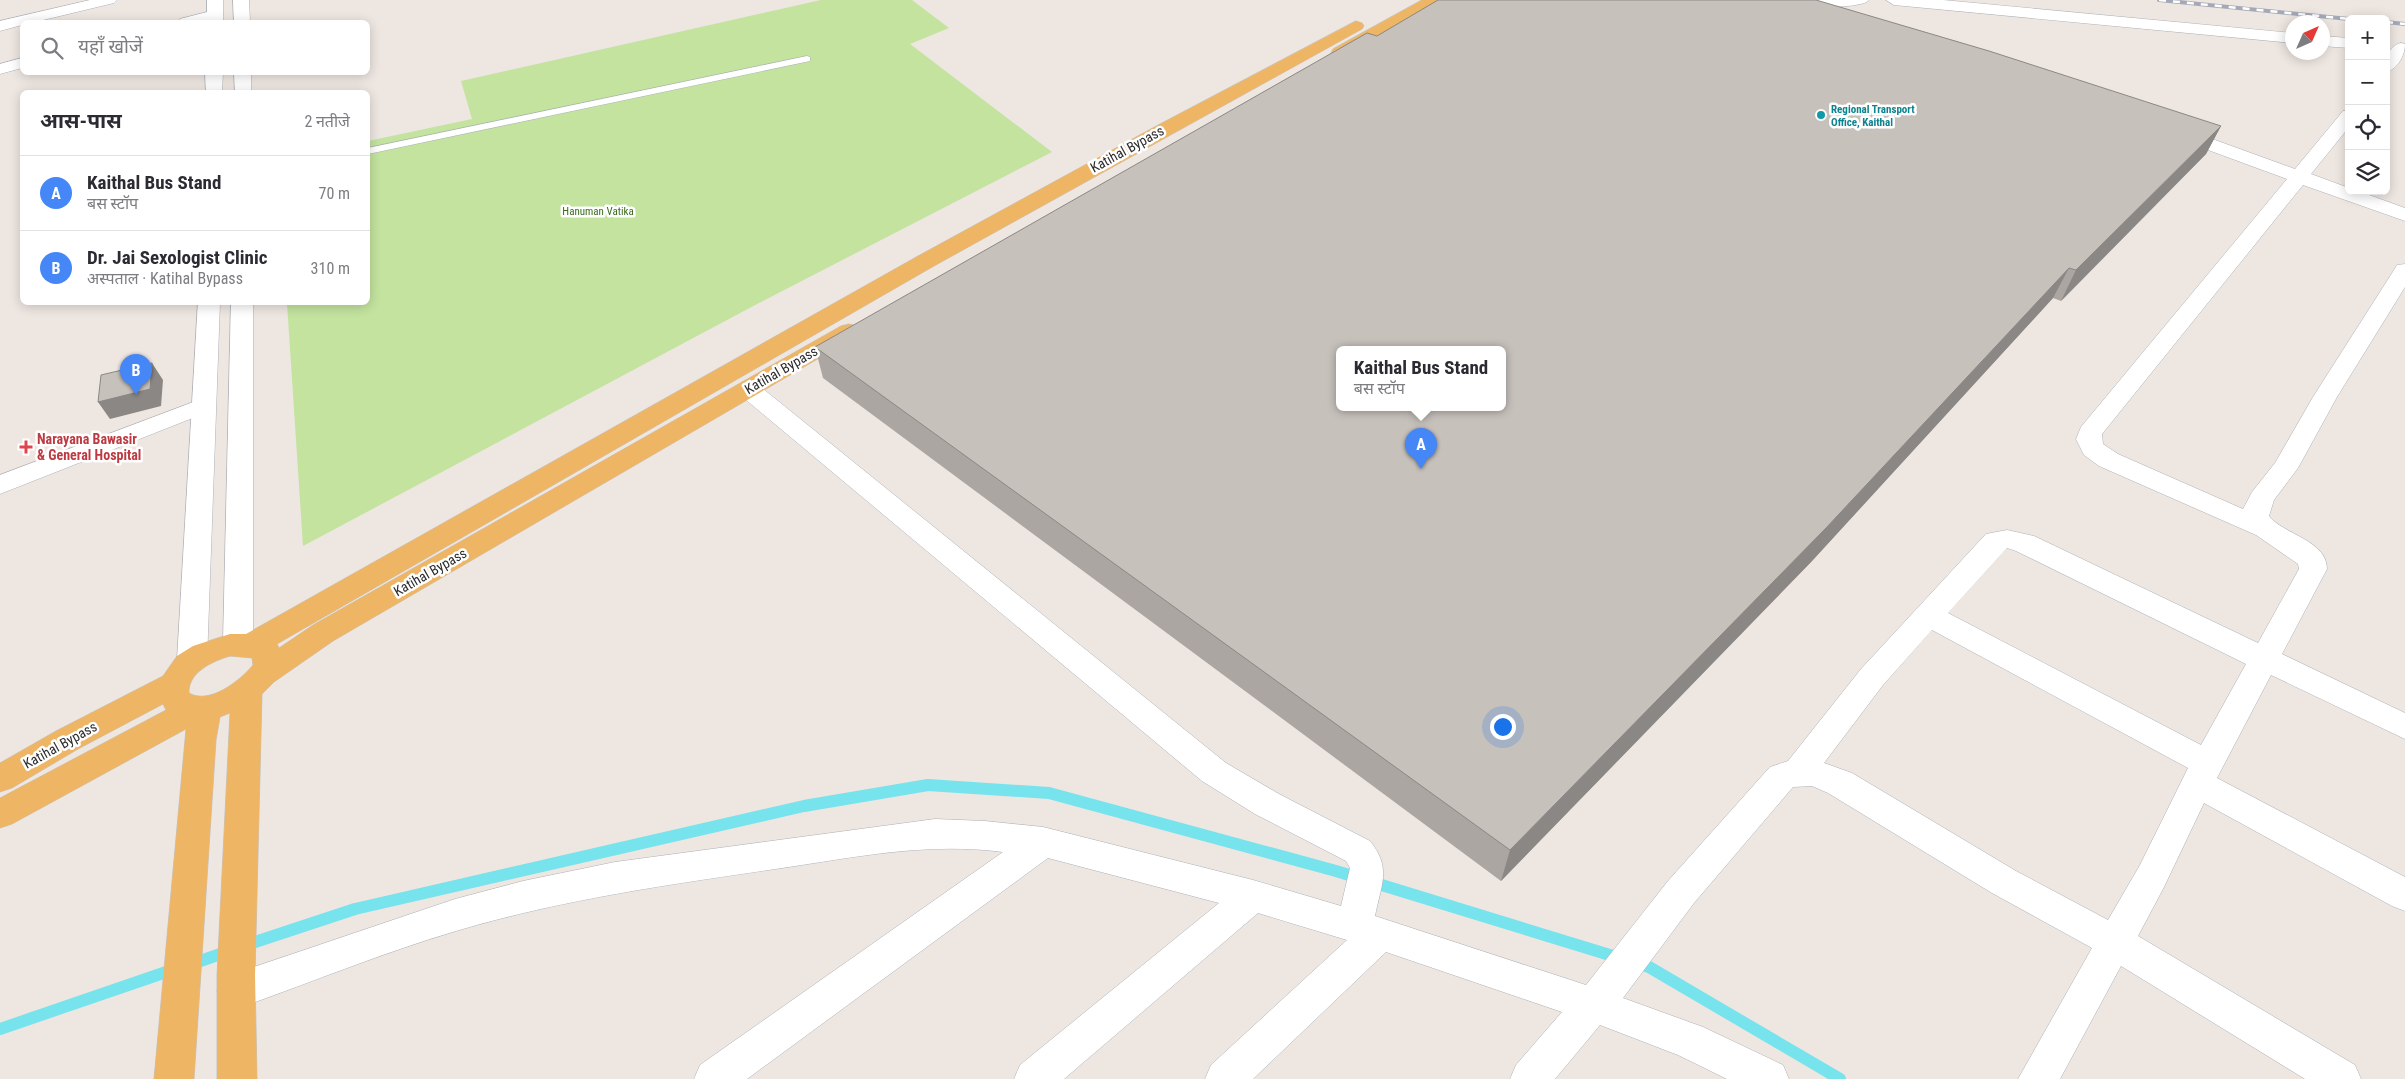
<!DOCTYPE html>
<html lang="hi">
<head>
<meta charset="utf-8">
<style>
	:root { --surface:#fff; --page:#f2f2f3; --text:#2b2b33; --muted:#7c7c81; --line:#e1e1e2; --accent:#4587f6 }
	body { margin:0; font-family:"Roboto Condensed","Noto Sans Devanagari",sans-serif; background:var(--page); color:var(--text) }
	.controls { position:absolute; right:15px; top:15px; display:grid; overflow:hidden; border-radius:8px; box-shadow:0 2px 12px #0003 }
	.controls button { width:45px; height:45px; display:grid; place-items:center; padding:0; border:0; border-bottom:1px solid var(--line); background:var(--surface); color:var(--text); font:25px sans-serif }
	.compass { position:absolute; left:2285px; top:15px; width:45px; height:45px; border-radius:50%; background:var(--surface); box-shadow:0 2px 12px #0003; rotate:45deg }
	.you { position:absolute; left:1502px; top:726px; width:18px; height:18px; margin:-12px; border:4px solid #fff; border-radius:50%; background:#1a73e8; box-shadow:0 0 0 8px #1a73e833 }
	.badge { display:grid; place-items:center; width:32px; height:32px; border-radius:50%; background:var(--accent); color:#fff; font-size:16px; font-weight:700 }
	.pin { position:absolute; translate:-50% -41px; filter:drop-shadow(0 1px 2px #0008) }
	.pin::after { content:''; position:absolute; top:26px; width:18px; height:15px; background:inherit; clip-path:polygon(0 0,100% 0,50% 100%) }
	.popup { position:absolute; left:1336px; top:346px; width:170px; height:65px; box-sizing:border-box; display:grid; place-content:center; border-radius:8px; background:var(--surface); filter:drop-shadow(0 1px 4px #0005); font-size:16px; white-space:nowrap; color:var(--muted) }
	.popup b { font-size:19px; color:var(--text) }
	.popup::after { content:''; position:absolute; left:50%; top:100%; margin-left:-10px; border:10px solid transparent; border-top-color:var(--surface) }
	.list { margin:0; padding:0; list-style:none }
	h2 { display:flex; justify-content:space-between; align-items:center; height:65px; margin:0; padding:0 20px; font-size:21px }
	h2 small { font-size:16px; font-weight:400; color:var(--muted) }
	.list li { display:grid; grid-template-columns:32px 1fr auto; gap:15px; align-items:center; box-sizing:border-box; height:75px; padding:0 20px; border-top:1px solid var(--line) }
	.list b { display:block; font-size:19px; white-space:nowrap }
	.list p { margin:0; font-size:16px; white-space:nowrap; color:var(--muted) }
	.list em { font-size:16px; font-style:normal; color:var(--muted) }
	.icon { flex:none; width:28px; height:28px; fill:none; stroke:currentColor; stroke-width:2; stroke-linecap:round; stroke-linejoin:round }
	.map { position:relative; flex:none; width:2405px; height:1079px; overflow:hidden }
	.search { position:absolute; background:var(--surface); box-shadow:0 2px 12px #0003; left:20px; top:20px; width:350px; height:55px; display:flex; align-items:center; gap:12px; box-sizing:border-box; padding:0 18px; border-radius:8px; color:var(--muted); font-size:19px }
	.panel { position:absolute; background:var(--surface); box-shadow:0 2px 12px #0003; left:20px; top:90px; width:350px; height:215px; border-radius:8px }
	.map>svg:first-child { display:block }
	.green { fill:#c3e39f }
	.lines { fill:none; stroke-linecap:round; stroke-linejoin:round }
	.stream { stroke:#77e3ed; stroke-width:12 }
	.lane-casing { stroke:#adb1b9; stroke-width:1 }
	.street-casing { stroke:#adb1b9; stroke-width:1 }
	.secondary-casing { stroke:#adb1b9; stroke-width:1 }
	.primary-casing { stroke:#c4c4c4; stroke-width:1 }
	.lane { fill:#fff; fill-rule:evenodd }
	.street { fill:#fff; fill-rule:evenodd }
	.secondary { fill:#fff; fill-rule:evenodd }
	.primary { fill:#eeb565; fill-rule:evenodd }
	.rail-casing { stroke:#a3a9b7; stroke-width:4 }
	.rail { stroke:#fff; stroke-width:2.5; stroke-dasharray:7; stroke-linecap:butt }
	.wall { fill:#aba6a2 }
	.shaded-wall { fill:#8b8784 }
	.building { fill:#c7c1bc; stroke:#8b8784; fill-rule:evenodd }
	.culture-dot { fill:#0f9aa8; stroke:#fff; stroke-width:2 }
	.health-dot { fill:#e0444e; stroke:#fff; stroke-width:2 }
	.labels { text-anchor:middle; dominant-baseline:central; stroke-width:5; stroke-linejoin:round; paint-order:stroke }
	.far-culture-label { font-size:11px; font-weight:bold; fill:#0d838f; stroke:#fff; text-anchor:start }
	.far-park-label { font-size:11px; fill:#3b6b1d; stroke:#fff }
	.street-label { font-size:14px; fill:#2d2d2d; stroke:#fff }
	.health-label { font-size:14px; font-weight:bold; fill:#be3a42; stroke:#fff; text-anchor:start }
</style>
</head>
<body>
<div class="map">
<svg width="2405" height="1079" viewBox="0 0 2405 1079">
	<rect width="100%" height="100%" fill="#eee6e1"/>
	<path class="green" d="M821 0H912L949 28 910 44 1052 152 757 304 303 546 287 303 368 302V141L472 119 461 81Z"/>
	<g class="lines">
		<path class="stream" d="M243 946 355 909 804 806 928 785 1049 793 1336 871 1649 967 1840 1079
			M189 965 229 951
			M0 1029 175 969"/>
		<g class="lane-casing">
			<path id="lane" d="M807 56 810 57V61L368 154V148Z"/>
		</g>
		<g class="street-casing">
			<path id="street" d="M90 0H117L114 3 35 22H22V25L0 31V21Z
				M1793 0H1869C1863 9 1799 9 1793 0Z
				M1886 0H1943L2292 33V43L1894 5Z
				M215 10 221 12 223 15 221 18 204 22H178L180 19Z
				M2322 36 2349 38V48L2322 46Z
				M2401 43 2405 44C2405 55 2398 69 2386 72 2386 59 2387 47 2401 43Z
				M22 58V68L0 74V64Z
				M2349 110V127L2311 174 2349 188V191H2358L2405 208V221L2303 185 2102 434 2103 444 2118 454 2243 509 2252 492 2275 463 2313 397 2394 270 2397 265 2405 264V287L2337 397 2298 468 2274 500 2269 516C2284 535 2327 540 2327 569L2282 654 2405 713V739L2271 675 2217 778 2405 877V911L2392 906 2204 803 2164 887 2138 936 2355 1065 2361 1079H2305L2121 966 2060 1079H2018L2092 948 1992 893 1828 793 1812 786 1793 787 1694 903 1623 998 1703 1027 1783 1065 1789 1079H1727L1678 1055 1600 1025 1555 1079H1510L1516 1065 1562 1012 1386 952 1253 1079H1205L1211 1065 1347 940 1258 913 1064 1079H1014L1020 1065 1219 903 1048 858 747 1079H694L700 1065 1003 852C928 842 856 857 782 868 673 884 563 899 456 931 382 953 309 983 236 1009L223 1003 217 991 223 979 236 973 455 899 523 881 615 862 935 819 985 821 1043 827 1253 880 1341 906 1350 868 1346 861 1255 814 1202 781 739 394 736 389 739 384 748 382 757 384 1226 763 1279 794 1370 841C1392 868 1381 885 1375 916L1586 985 1668 881 1770 767 1788 761 1861 669 1986 534 2007 530 2034 536 2258 643 2299 569 2298 564 2256 535 2099 466 2084 455 2076 439 2081 427 2287 179 2170 136 2167 132 2170 128H2182L2295 169 2343 111ZM2007 548 2016 551 2246 664 2201 745 1948 613ZM1932 630 2188 768 2140 865 2108 920 2016 871 1852 773 1824 763 1883 685Z
				M204 398 213 400 216 405 213 410 0 494V475Z"/>
		</g>
		<g class="secondary-casing">
			<path id="secondary" d="M207 0H223V22H207Z
				M233 0H249L250 22H234Z
				M205 72H223L222 92H206Z
				M234 72H251V92H235Z
				M198 302H220L207 661 203 669 192 672 181 669 177 661Z
				M231 302H253V644L249 652 238 655 227 652 223 644Z"/>
		</g>
		<g class="primary-casing">
			<path id="primary" d="M1422 0H1441L1345 57H1333L1331 53 1333 49Z
				M1356 21 1362 23 1364 26 1362 29 934 266 277 644 279 648 313 625 841 326 849 324 857 326 860 331 857 336 333 641 274 682 262 694 255 975 257 1079H217V975L230 713 220 717 216 740 194 1079H154L186 729 12 824 0 828V798L166 710 163 704 78 749 12 788 0 792V763L56 731 163 676 177 656 193 646 230 634H246L918 256 1160 124ZM230 656 252 658 253 665C240 681 209 705 189 693 188 672 213 661 230 656Z"/>
		</g>
		<use href="#lane" class="lane"/>
		<use href="#street" class="street"/>
		<use href="#secondary" class="secondary"/>
		<use href="#primary" class="primary"/>
		<g class="rail-casing">
			<path id="rail" d="M2159 0 2349 19
				M2386 22 2405 24"/>
		</g>
		<use href="#rail" class="rail"/>
	</g>
	<path class="wall" d="M1377 36 2221 126 2206 154 2061 301 2053 298 1812 561 1501 881 823 378 815 347Z"/>
	<path class="shaded-wall" d="M2221 126 2206 154 2061 301 2076 270Z
		M2069 268 2053 298 1812 561 1501 881 1510 850Z
		M152 363 163 380 161 406 110 419 98 402Z"/>
	<path class="building" d="M1438 0H1816L1989 51 2221 126 2076 270 2069 268 1826 528 1510 850 815 347 1367 33 1377 36ZM1340 350H1502V408H1340Z
		M152 363 150 389 98 402 101 375Z"/>
	<circle class="culture-dot" cx="1821" cy="115" r="5"/>
	<path class="health-dot" d="M23.5 439.5h5v5h5v5h-5v5h-5v-5h-5v-5h5z"/>
	<g class="labels">
		<g class="far-culture-label">
			<text x="1831" y="109">Regional Transport<tspan x="1831" dy="13">Office, Kaithal</tspan></text>
		</g>
		<g class="far-park-label">
			<text x="598" y="211">Hanuman Vatika</text>
		</g>
		<g class="street-label">
			<text transform="translate(1127 149) rotate(-29)">Katihal Bypass</text>
			<text transform="translate(781 370) rotate(-30)">Katihal Bypass</text>
			<text transform="translate(430 572) rotate(-30)">Katihal Bypass</text>
			<text transform="translate(60 745) rotate(-29)">Katihal Bypass</text>
		</g>
		<g class="health-label">
			<text x="37" y="439">Narayana Bawasir<tspan x="37" dy="16">&amp; General Hospital</tspan></text>
		</g>
	</g>
</svg>
<div class="controls">
<button>+</button>
<button>−</button>
<button><svg class="icon" aria-label="locate" viewBox="0 0 24 24"><circle cx="12" cy="12" r="6"/><path d="M12 2v4M12 18v4M2 12h4M18 12h4"/></svg></button>
<button><svg class="icon" aria-label="layers" viewBox="0 0 24 24"><path d="M12 4l9 5-9 5-9-5zM3 14l9 5 9-5"/></svg></button>
</div>
<svg class="compass" viewBox="-18 -18 36 36"><path d="M0-13l5 13h-10z" fill="#e53935"/><path d="M0 13l5-13h-10z" fill="#7c7c81"/></svg>
<div class="you"></div>
<div class="pin badge" style="left:1421px;top:469px">A</div>
<div class="popup"><b>Kaithal Bus Stand</b>बस स्टॉप</div>
<div class="pin badge" style="left:136px;top:395px">B</div>
<div class="search"><svg class="icon" aria-label="search" viewBox="0 0 24 24"><circle cx="10" cy="10" r="6"/><path d="M15 15l6 6"/></svg>यहाँ खोजें</div>
<section class="panel">
<h2>आस-पास<small>2 नतीजे</small></h2>
<ul class="list">
<li><span class="badge">A</span><div><b>Kaithal Bus Stand</b><p>बस स्टॉप</p></div><em>70 m</em></li>
<li><span class="badge">B</span><div><b>Dr. Jai Sexologist Clinic</b><p>अस्पताल · Katihal Bypass</p></div><em>310 m</em></li>
</ul>
</section>
</div>
</body>
</html>
